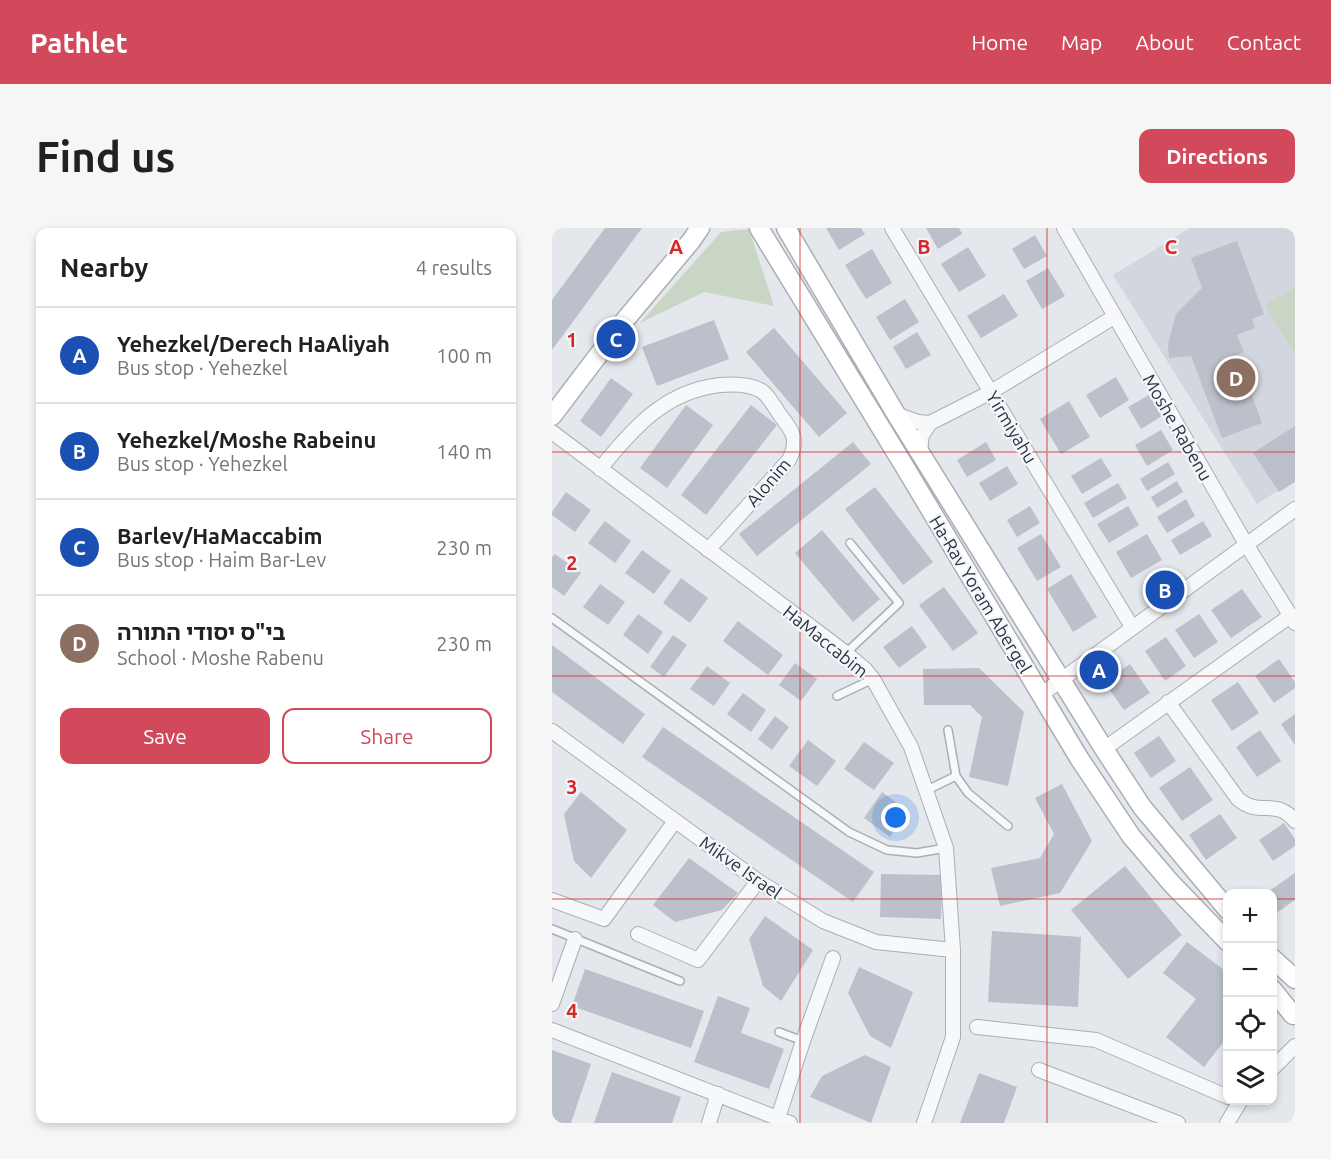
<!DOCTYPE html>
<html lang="en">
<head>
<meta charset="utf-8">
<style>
	:root { --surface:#fff; --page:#f6f6f6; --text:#202124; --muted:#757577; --line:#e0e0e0; --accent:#d1495b }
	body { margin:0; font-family:Ubuntu,"Noto Sans Hebrew",sans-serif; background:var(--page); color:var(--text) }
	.controls { position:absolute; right:18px; bottom:18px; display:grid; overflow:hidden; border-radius:12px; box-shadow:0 3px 9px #0003 }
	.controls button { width:54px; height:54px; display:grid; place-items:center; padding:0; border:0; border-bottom:2px solid var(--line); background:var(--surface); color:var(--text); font:30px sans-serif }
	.you { position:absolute; left:344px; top:590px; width:21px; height:21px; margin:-15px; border:4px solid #fff; border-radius:50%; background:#1a73e8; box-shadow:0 0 0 9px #1a73e833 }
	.badge { display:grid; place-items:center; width:39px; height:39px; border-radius:50%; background:var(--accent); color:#fff; font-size:20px; font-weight:700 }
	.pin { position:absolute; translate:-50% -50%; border:3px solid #fff; box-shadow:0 2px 6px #0006 }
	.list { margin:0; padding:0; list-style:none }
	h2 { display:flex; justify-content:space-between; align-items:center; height:78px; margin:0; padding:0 24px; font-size:26px }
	h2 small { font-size:20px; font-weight:400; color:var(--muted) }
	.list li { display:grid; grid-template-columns:39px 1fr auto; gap:18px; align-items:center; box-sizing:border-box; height:96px; padding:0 24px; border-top:2px solid var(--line) }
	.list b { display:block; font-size:22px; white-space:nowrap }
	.list p { margin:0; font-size:20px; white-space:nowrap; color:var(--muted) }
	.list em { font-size:20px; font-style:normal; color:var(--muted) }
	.actions { display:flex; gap:12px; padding:18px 24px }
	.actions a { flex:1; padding:14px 0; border:2px solid var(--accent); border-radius:12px; text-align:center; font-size:21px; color:var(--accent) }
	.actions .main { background:var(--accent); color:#fff }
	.icon { flex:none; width:33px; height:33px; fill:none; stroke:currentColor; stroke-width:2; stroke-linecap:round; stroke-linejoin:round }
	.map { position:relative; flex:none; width:743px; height:895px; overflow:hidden; border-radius:12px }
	header { display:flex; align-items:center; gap:36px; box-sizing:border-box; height:84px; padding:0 30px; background:var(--accent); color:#fff }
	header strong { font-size:28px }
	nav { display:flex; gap:33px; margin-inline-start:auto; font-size:21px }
	.intro { display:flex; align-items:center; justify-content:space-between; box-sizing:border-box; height:144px; padding:0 36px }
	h1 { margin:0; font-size:42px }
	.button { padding:15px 27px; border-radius:12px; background:var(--accent); color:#fff; font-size:21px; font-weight:700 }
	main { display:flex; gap:36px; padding:0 36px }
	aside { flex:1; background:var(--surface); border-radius:12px; box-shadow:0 3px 9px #0003 }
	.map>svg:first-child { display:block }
	.built { fill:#d2d6de }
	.green { fill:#c9d6c5 }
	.building { fill:#bbc0ca }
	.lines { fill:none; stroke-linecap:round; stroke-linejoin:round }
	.lane-casing { stroke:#a9aeb7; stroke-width:10 }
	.street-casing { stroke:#a9aeb7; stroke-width:16 }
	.secondary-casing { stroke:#a9aeb7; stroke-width:21 }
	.lane { stroke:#f7f8fa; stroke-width:7 }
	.street { stroke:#f7f8fa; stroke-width:14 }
	.secondary { stroke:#fff; stroke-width:18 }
	.grid { fill:none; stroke:#d62828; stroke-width:1.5; stroke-opacity:0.55 }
	.labels { text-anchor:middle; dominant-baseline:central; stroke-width:4.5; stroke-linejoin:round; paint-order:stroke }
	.street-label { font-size:18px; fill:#2b3445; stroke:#f4f6f9 }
	.grid-label { font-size:20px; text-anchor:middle; font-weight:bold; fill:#d62828; stroke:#f4f6f9; stroke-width:4.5; stroke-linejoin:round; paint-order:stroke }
</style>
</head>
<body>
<header>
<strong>Pathlet</strong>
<nav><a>Home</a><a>Map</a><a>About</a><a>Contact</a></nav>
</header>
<div class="intro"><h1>Find us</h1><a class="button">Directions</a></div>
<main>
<aside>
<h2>Nearby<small>4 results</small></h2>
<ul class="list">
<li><span class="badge" style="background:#1a4fb4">A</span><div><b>Yehezkel/Derech HaAliyah</b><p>Bus stop · Yehezkel</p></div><em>100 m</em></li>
<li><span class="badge" style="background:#1a4fb4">B</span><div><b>Yehezkel/Moshe Rabeinu</b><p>Bus stop · Yehezkel</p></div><em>140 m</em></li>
<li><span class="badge" style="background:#1a4fb4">C</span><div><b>Barlev/HaMaccabim</b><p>Bus stop · Haim Bar-Lev</p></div><em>230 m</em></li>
<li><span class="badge" style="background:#8d6e63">D</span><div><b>בי&quot;ס יסודי התורה</b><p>School · Moshe Rabenu</p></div><em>230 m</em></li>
</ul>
<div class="actions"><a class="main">Save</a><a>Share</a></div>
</aside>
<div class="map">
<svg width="743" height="895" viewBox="0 0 743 895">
	<rect width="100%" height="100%" fill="#e4e7ec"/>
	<path class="built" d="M638 0H743V252L705 276 561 47Z"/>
	<path class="green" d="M197 1 222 78 152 64 88 95 169 4Z
		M743 59V127L713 77Z"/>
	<path class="building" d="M53 0H90L0 122V72Z
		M274 0H309L313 6 287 22Z
		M374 0H407L410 6 386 21Z
		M483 7 495 28 472 41 460 21Z
		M685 13 712 86 700 91 703 100 685 107 692 124 685 127 710 195 670 210 639 128 617 130 616 116 624 86 650 60 639 30Z
		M416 19 434 48 407 64 389 36Z
		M320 21 340 55 314 71 293 37Z
		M496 40 513 68 490 81 474 53Z
		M452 66 466 88 429 110 415 88Z
		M353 71 367 94 338 112 324 89Z
		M162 92 177 131 105 158 90 119Z
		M222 100 295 185 267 209 194 124Z
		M365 104 379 127 354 141 341 119Z
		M564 149 577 172 548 190 534 167Z
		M59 150 81 166 49 209 28 193Z
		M597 167 610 188 589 201 576 179Z
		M517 173 538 209 509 226 488 191Z
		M134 177 161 197 115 260 88 240Z
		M199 177 225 197 154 287 129 267Z
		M743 198V254L727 264 701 225Z
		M609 202 621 222 595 238 583 217Z
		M301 214 319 236 205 328 187 306Z
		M434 214 444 232 415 249 405 232Z
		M549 230 560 248 530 266 519 248Z
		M616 234 623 246 595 263 588 251Z
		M455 238 466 256 438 273 427 255Z
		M625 253 631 264 605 280 599 269Z
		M566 255 575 270 541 290 532 275Z
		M323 259 381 334 351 357 293 281Z
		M14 264 39 282 23 304 0 287V284Z
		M634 271 643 288 615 305 605 289Z
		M478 278 488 295 465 309 455 292Z
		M576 278 587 297 557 315 545 296Z
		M53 293 79 313 63 335 36 315Z
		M651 293 660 308 628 327 619 312Z
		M270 302 328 371 301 394 243 325Z
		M489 306 509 339 485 353 465 320Z
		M595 306 610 332 579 350 564 324Z
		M90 322 119 343 102 366 73 345Z
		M3 326 29 345 12 368 0 359V329Z
		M519 346 545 389 521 404 495 361Z
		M129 350 156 370 138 395 111 375Z
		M48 356 73 374 56 397 31 379Z
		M392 359 426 405 401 423 367 377Z
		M690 361 710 389 679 410 659 382Z
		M86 386 111 404 96 426 71 407Z
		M647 386 666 414 642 430 623 402Z
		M186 393 231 427 216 447 171 413Z
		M360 398 375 419 347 440 331 419Z
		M121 407 135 417 112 449 98 439Z
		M614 409 634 438 613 453 593 423Z
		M0 417 93 486 71 516 0 464Z
		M727 431 743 454V460L722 475 703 448Z
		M243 435 265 451 249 473 227 457Z
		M578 436 598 465 572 482 552 454Z
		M155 438 178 455 162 478 138 461Z
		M427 440 472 484 456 558 417 549 430 489 418 477H372L371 441Z
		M686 454 707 485 680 503 659 472Z
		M191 465 214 482 199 504 175 486Z
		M743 486V517L729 496Z
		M223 488 237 499 220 522 206 511Z
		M111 499 322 644 301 674 90 529Z
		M708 502 729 533 705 549 684 519Z
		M607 508 624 533 599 550 582 525Z
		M256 512 284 533 265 558 237 538Z
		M312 514 342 535 322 562 292 541Z
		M638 539 661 572 630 593 607 560Z
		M510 556 540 613 508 665 448 678 439 640 488 630 502 606 483 570Z
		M29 564 75 602 39 650 22 633 12 586Z
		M330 564 356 583 338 609 312 590Z
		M668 586 685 610 654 632 637 607Z
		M732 595 743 611V618L721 633 707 612Z
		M137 630 186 665 170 682 123 694 101 677Z
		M573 638 630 707 576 751 519 682Z
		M743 645V672L723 686 720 682V666H713Z
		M329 646 390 647 389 691 328 689Z
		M213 688 261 722 229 773 211 758 197 711Z
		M440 703 529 709 526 779 436 774Z
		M635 714 676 745V808L652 839 614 809 644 771 611 745Z
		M307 739 361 764 339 820 318 808 296 765Z
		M33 741 152 783 139 820 20 778Z
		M166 768 198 780 189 805 232 821 217 861 142 834Z
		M0 822 39 836 19 895H0Z
		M313 827 339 839 319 895 258 869 270 848Z
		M60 844 129 869 120 895H42Z
		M427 845 465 859 452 895H408Z"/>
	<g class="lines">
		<g class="lane-casing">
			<path id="lane" d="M0 390 297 604 335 622 365 625 394 620
				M294 425 347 375 298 315
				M285 468 321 451
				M396 502 404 548 416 565 456 598
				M375 562 404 548
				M0 701 128 753
				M227 804 251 813"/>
		</g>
		<g class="street-casing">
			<path id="street" d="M340 0 580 399
				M512 0 694 316 743 395
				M344 186 366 194 378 195
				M0 204 294 425 313 441 321 451 359 519 394 620 401 722V809L372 895
				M368 223 370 207 378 195 439 164 562 89
				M48 241C80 201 113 163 168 157 180 156 197 156 208 162 216 166 223 180 228 187 241 203 247 212 237 232L156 322
				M490 466 743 281
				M616 474 686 571C708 590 724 569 743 593
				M0 503 206 653 271 693 324 714 401 722
				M552 521 738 388
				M0 672 52 691 123 593
				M86 706 146 732 206 653
				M0 776 23 711
				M425 799 544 812 676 869
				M0 802 238 895
				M720 841 743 818
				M487 842 626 895
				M226 890 251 813 281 730
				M157 895 166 866
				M675 895 689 872"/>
		</g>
		<g class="secondary-casing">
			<path id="secondary" d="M207 0 351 236 527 530 579 608 619 655 676 714
				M234 0 344 186 552 521 590 579 676 682
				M0 188 73 92 139 13 148 0
				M720 730 743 751
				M720 761 741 787"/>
		</g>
		<use href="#lane" class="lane"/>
		<use href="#street" class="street"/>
		<use href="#secondary" class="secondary"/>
	</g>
	<path class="grid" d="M248 0V895M495 0V895M0 224H743M0 448H743M0 671H676M720 671H743"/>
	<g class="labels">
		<g class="street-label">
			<text transform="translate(460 199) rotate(59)">Yirmiyahu</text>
			<text transform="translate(626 199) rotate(60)">Moshe Rabenu</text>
			<text transform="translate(216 254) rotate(-49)">Alonim</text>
			<text transform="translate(429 366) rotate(59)">Ha-Rav Yoram Abergel</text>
			<text transform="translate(274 413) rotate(39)">HaMaccabim</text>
			<text transform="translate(189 639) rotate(35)">Mikve Israel</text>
		</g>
	</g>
	<g class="grid-label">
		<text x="124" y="26">A</text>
		<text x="372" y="26">B</text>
		<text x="619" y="26">C</text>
		<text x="20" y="119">1</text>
		<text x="20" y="342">2</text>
		<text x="20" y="566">3</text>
		<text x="20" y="790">4</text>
	</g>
</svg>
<div class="controls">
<button>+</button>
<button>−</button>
<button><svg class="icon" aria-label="locate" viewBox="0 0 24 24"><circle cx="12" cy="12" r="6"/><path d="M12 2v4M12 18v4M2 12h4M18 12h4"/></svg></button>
<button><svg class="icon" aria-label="layers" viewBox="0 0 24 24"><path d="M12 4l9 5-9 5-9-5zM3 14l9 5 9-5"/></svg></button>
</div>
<div class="you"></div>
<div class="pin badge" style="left:547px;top:442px;background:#1a4fb4">A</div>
<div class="pin badge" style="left:613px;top:362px;background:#1a4fb4">B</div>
<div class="pin badge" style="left:64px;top:111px;background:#1a4fb4">C</div>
<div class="pin badge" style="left:684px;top:150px;background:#8d6e63">D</div>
</div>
</main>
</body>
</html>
